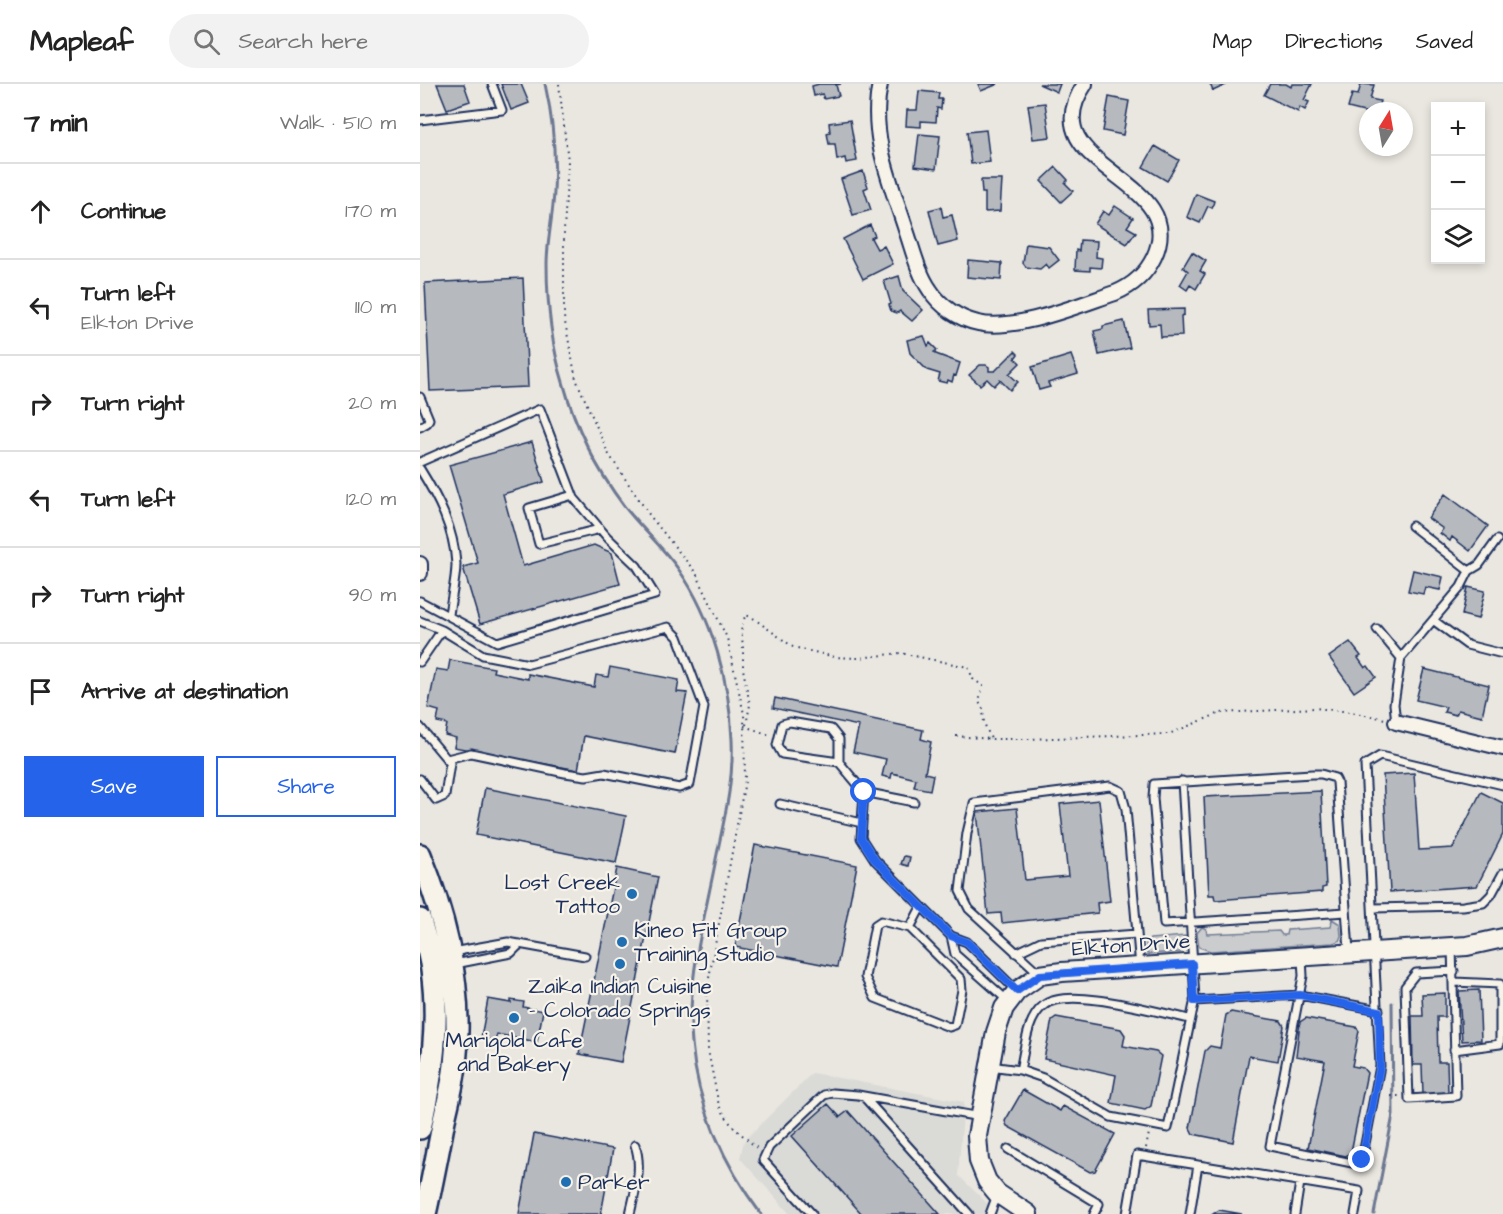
<!DOCTYPE html>
<html lang="en">
<head>
<meta charset="utf-8">
<style>
	:root { --surface:#fff; --page:#f2f2f2; --text:#222; --muted:#767676; --line:#e0e0e0; --accent:#2563eb }
	body { margin:0; font-family:"Architects Daughter",sans-serif; background:var(--page); color:var(--text) }
	.controls { position:absolute; right:18px; top:18px; display:grid; overflow:hidden; border-radius:0px; box-shadow:0 3px 9px #0003 }
	.controls button { width:54px; height:54px; display:grid; place-items:center; padding:0; border:0; border-bottom:2px solid var(--line); background:var(--surface); color:var(--text); font:30px sans-serif }
	.compass { position:absolute; left:939px; top:18px; width:54px; height:54px; border-radius:50%; background:var(--surface); box-shadow:0 3px 9px #0003; rotate:11deg }
	.stop { position:absolute; width:18px; height:18px; margin:-14px; border:4px solid #2563eb; border-radius:50%; background:#fff }
	.stop.end { background:#2563eb; border-color:#fff; box-shadow:0 2px 6px #0008 }
	.list { margin:0; padding:0; list-style:none }
	h2 { display:flex; justify-content:space-between; align-items:center; height:78px; margin:0; padding:0 24px; font-size:26px }
	h2 small { font-size:20px; font-weight:400; color:var(--muted) }
	.list li { display:grid; grid-template-columns:39px 1fr auto; gap:18px; align-items:center; box-sizing:border-box; height:96px; padding:0 24px; border-top:2px solid var(--line) }
	.list b { display:block; font-size:22px; white-space:nowrap }
	.list p { margin:0; font-size:20px; white-space:nowrap; color:var(--muted) }
	.list em { font-size:20px; font-style:normal; color:var(--muted) }
	.actions { display:flex; gap:12px; padding:18px 24px }
	.actions a { flex:1; padding:14px 0; border:2px solid var(--accent); border-radius:0px; text-align:center; font-size:21px; color:var(--accent) }
	.actions .main { background:var(--accent); color:#fff }
	.icon { flex:none; width:33px; height:33px; fill:none; stroke:currentColor; stroke-width:2; stroke-linecap:round; stroke-linejoin:round }
	.map { position:relative; flex:none; width:1083px; height:1130px; overflow:hidden }
	header { display:flex; align-items:center; gap:36px; box-sizing:border-box; height:84px; padding:0 30px; background:var(--surface); border-bottom:2px solid var(--line) }
	header strong { font-size:28px }
	nav { display:flex; gap:33px; margin-inline-start:auto; font-size:21px }
	.search { width:420px; height:54px; background:var(--page); display:flex; align-items:center; gap:15px; box-sizing:border-box; padding:0 21px; border-radius:33px; color:var(--muted); font-size:22px }
	main { display:flex }
	aside { flex:1; background:var(--surface) }
	.map>svg:first-child { display:block }
	.built { fill:#dadad6 }
	.green { fill:#cbcccd; stroke:#737e96; stroke-width:1.5 }
	.lines { fill:none; stroke-linecap:round; stroke-linejoin:round }
	.stream { stroke:#6d7892; stroke-width:3 }
	.building { fill:#b6babf; stroke:#1b2f5e; stroke-width:1.5 }
	.lane-casing { stroke:#1b2f5e; stroke-width:11 }
	.street-casing { stroke:#1b2f5e; stroke-width:18 }
	.secondary-casing { stroke:#1b2f5e; stroke-width:22 }
	.primary-casing { stroke:#1b2f5e; stroke-width:26 }
	.path { stroke:#1b2f5e; stroke-width:2; stroke-dasharray:1.5 4.5; stroke-linecap:butt }
	.lane { stroke:#f7f3e8; stroke-width:7 }
	.street { stroke:#f7f3e8; stroke-width:14 }
	.secondary { stroke:#f7f3e8; stroke-width:18 }
	.primary { stroke:#f7f3e8; stroke-width:21 }
	.route { stroke:#2563eb; stroke-width:8 }
	.poi-dot { fill:#1f6fb2; stroke:#f7f3e8; stroke-width:2 }
	.labels { text-anchor:middle; dominant-baseline:central; stroke-width:4.5; stroke-linejoin:round; paint-order:stroke }
	.poi-label { font-size:21px; fill:#1b2f5e; stroke:#f7f3e8; text-anchor:start }
	.street-label { font-size:21px; fill:#1b2f5e; stroke:#f7f3e8 }
</style>
</head>
<body>
<header>
<strong>Mapleaf</strong>
<div class="search"><svg class="icon" aria-label="search" viewBox="0 0 24 24"><circle cx="10" cy="10" r="6"/><path d="M15 15l6 6"/></svg>Search here</div>
<nav><a>Map</a><a>Directions</a><a>Saved</a></nav>
</header>
<main>
<aside>
<h2>7 min<small>Walk · 510 m</small></h2>
<ul class="list">
<li><svg class="icon" aria-label="ahead" viewBox="0 0 24 24"><path d="M12 20V5M6 11l6-6 6 6"/></svg><div><b>Continue</b></div><em>170 m</em></li>
<li><svg class="icon" aria-label="left" viewBox="0 0 24 24"><path d="M17 20v-9H6M10 6l-5 5 5 5"/></svg><div><b>Turn left</b><p>Elkton Drive</p></div><em>110 m</em></li>
<li><svg class="icon" aria-label="right" viewBox="0 0 24 24"><path d="M7 20v-9h11M14 6l5 5-5 5"/></svg><div><b>Turn right</b></div><em>20 m</em></li>
<li><svg class="icon" aria-label="left" viewBox="0 0 24 24"><path d="M17 20v-9H6M10 6l-5 5 5 5"/></svg><div><b>Turn left</b></div><em>120 m</em></li>
<li><svg class="icon" aria-label="right" viewBox="0 0 24 24"><path d="M7 20v-9h11M14 6l5 5-5 5"/></svg><div><b>Turn right</b></div><em>90 m</em></li>
<li><svg class="icon" aria-label="arrive" viewBox="0 0 24 24"><path d="M6 21V4h12l-3 4 3 4H6"/></svg><div><b>Arrive at destination</b></div></li>
</ul>
<div class="actions"><a class="main">Save</a><a>Share</a></div>
</aside>
<div class="map">
<svg width="1083" height="1130" viewBox="0 0 1083 1130">
	<rect width="100%" height="100%" fill="#eae7e0"/>
	<filter id="ink" filterUnits="userSpaceOnUse"><feTurbulence type="fractalNoise" baseFrequency=".0167" numOctaves="2"/><feDisplacementMap in="SourceGraphic" scale="12" xChannelSelector="R" yChannelSelector="G"/><feConvolveMatrix kernelMatrix="1 2 1 2 8 2 1 2 1" color-interpolation-filters="sRGB"/></filter>
	<g filter="url(#ink)">
		<path class="built" d="M392 989 544 1018 538 1091 578 1130H370L320 1074 324 1057Z"/>
		<path class="green" d="M912 835 920 840 921 852 919 857 913 859 790 867 779 863 777 849 782 843 786 845 787 850 859 847 862 851H866L867 846 911 843Z
			M765 852 764 865 760 868 727 870 726 860 730 855Z"/>
		<g class="lines">
			<path class="stream" d="M125 0C133 35 136 72 134 108 133 132 127 156 127 180 127 219 131 260 143 298 155 342 177 386 204 422 221 444 243 463 259 486 292 533 310 599 312 656 314 697 304 736 296 775 285 832 266 901 272 959 277 1021 304 1081 341 1130
				M954 1130 973 1031 972 919"/>
		</g>
		<path class="building" d="M17 0H44L50 17 27 25Z
			M81 0H101L109 19 91 26Z
			M399 0H421L416 1 419 12 404 15 402 10 394 12 392 2Z
			M558 0H578L561 7Z
			M619 0H640L637 8Z
			M790 0H808L793 7Z
			M850 0H866L871 3 872 0H892L884 16 889 18 885 26 880 23 878 28 844 11Z
			M941 0 954 1 950 15 960 17 957 27H948V29L928 24 932 10 938 11Z
			M499 7 519 9 518 15H522L521 25 517 24 516 38 501 37V43L486 42 487 26H497Z
			M689 13 709 17 703 51 683 47Z
			M625 19 630 53 613 55 608 21Z
			M430 36 437 77 426 79 425 74 417 76 415 60H409L407 49 410 48 409 39Z
			M566 46 570 78 551 80 547 48Z
			M499 50 520 52 516 85 495 82Z
			M735 62 759 76 747 97 723 83Z
			M636 83 648 96 645 99 653 107 641 118 621 97Z
			M443 87 448 103 444 105 451 126 433 131 421 95Z
			M561 96H582L580 127 565 128V109H562Z
			M776 110 794 117 792 124 788 122 780 139 767 133Z
			M695 122 713 134 707 143 716 148 707 160 675 140 683 127 689 131Z
			M521 123 523 133 532 131 538 157 518 162 509 126Z
			M450 141 455 152 451 154 457 165 464 162 473 180 443 195 423 155Z
			M660 156 677 157 676 173 682 174 681 184 670 183V187L655 186 656 166 659 167Z
			M606 160 629 163 639 176 629 184 626 180 620 185 606 183 603 179Z
			M772 168 786 177 780 187 785 190 776 205 770 201 767 206 760 201 768 187 763 183Z
			M548 176 582 179 581 196 547 193Z
			M479 192 483 207 503 226 492 237 480 227 477 229 471 227 469 221 471 220 464 197Z
			M103 194 108 303 10 307 5 199Z
			M764 225V231L761 232 762 252 741 253 740 240 729 241 728 226Z
			M704 237 710 264 679 271 674 247 683 245V242Z
			M504 252 508 262 510 259 517 266 514 268 516 270 540 279 536 292 534 291 532 298 528 296 527 299 518 297 520 290 507 286 490 269 487 256Z
			M595 267 598 270 595 274 600 279 589 290 598 298 590 306 580 296 574 302 567 295 560 301 549 291 560 281H566L569 283V287H575Z
			M651 271 658 290 628 299 630 303 619 306 612 283Z
			M112 358 124 398 83 410 103 482 174 461 192 469 200 500 60 540 43 483 58 479 29 381Z
			M1025 410 1068 442 1050 467 1032 453 1030 457 1020 449 1023 445 1008 434Z
			M993 486 1023 493 1020 506 1005 503 1003 510 988 507Z
			M1048 503 1065 507 1058 535 1042 531Z
			M930 558 941 572 938 574 945 584 948 582 956 593 934 608 909 573Z
			M30 576 74 584 73 588 108 595V590L174 603 176 591 188 593 190 583 259 596 257 608 267 609 255 670 164 652 158 686 34 663 36 654 25 651 27 640 17 638 19 627 8 624 16 585 28 587Z
			M1004 585 1069 601 1062 632 1038 626 1036 631 1024 628 1026 623 996 616Z
			M355 614 503 646 501 655 511 658 505 689 513 691 510 706 494 703 496 695 472 689 471 694 462 692 466 675 433 668 439 642 353 624Z
			M994 689 999 766 1033 764 1061 708 1083 719V750L1057 802 970 808 963 691Z
			M65 704 206 732 196 779 56 751Z
			M901 707 906 803 902 804V808L795 816 794 811H789L784 713Z
			M679 716 690 817 677 819 678 829 582 839 581 829 568 830 557 728 597 724 605 796 648 792 640 720Z
			M335 761 437 781 417 883 315 863Z
			M484 772 490 773 488 782 481 780Z
			M197 784 238 793 201 978 159 970Z
			M1059 906 1061 956 1042 957 1039 907Z
			M1025 909V933H1017L1018 978H1027L1028 1009 1003 1010 1002 981H993L992 932H1003L1002 910Z
			M68 915 91 919V916L104 918 103 923 123 927 117 958 77 950 75 957 61 954Z
			M811 928 861 937 864 942 858 977 829 972 813 1058 773 1050 770 1044 785 967 790 962 800 964 806 931Z
			M636 933 701 945 705 951 703 962 736 968 741 972 731 1022 725 1026 691 1019 696 991 624 975 632 936Z
			M886 934 936 943 939 947 932 982 943 984 947 989 931 1068 926 1072 888 1064 905 977 876 972 880 938Z
			M603 1006 640 1027 643 1022 695 1050 675 1087 670 1088 587 1042 585 1037Z
			M408 1020 420 1033 428 1027 520 1130H442L372 1052Z
			M114 1050 193 1065 181 1130H99Z
			M799 1126 822 1130H793Z"/>
		<g class="lines">
			<g class="lane-casing">
				<path id="lane" d="M0 36 82 26 72 0
					M0 313 9 335 7 339 0 343
					M0 378 120 325 154 414 187 453 217 482 235 511 77 558 0 517
					M0 385C18 414 34 444 36 480 36 496 31 514 29 531
					M153 411 109 424 119 460 180 445
					M992 442 1049 487
					M1013 536 1047 561 1083 570
					M0 537 22 546 0 578
					M957 545 981 574
					M22 546 63 571 109 580 248 543 258 553 284 623 270 700 259 704 184 689 166 692 145 689 51 669 27 675
					M976 638 974 620 981 574 1041 503 1049 487 1059 481 1077 456
					M0 643 30 679 25 712 16 716 0 695
					M419 678V655L411 645 370 638 362 640 357 661 362 670 419 678 444 708 441 754 455 776 531 852
					M444 708 494 718
					M360 720 442 739
					M953 824 1043 822 1063 819 1071 811 1083 789
					M926 828 744 840 733 714 734 700 892 690H901L915 694 917 698 929 867
					M490 844 461 837 455 841 445 893 455 914 529 943 535 941 542 906 541 895 490 844 501 823
					M1032 863 1036 1012 989 1015 985 903 996 889 1034 887
					M32 868 88 858 165 872
					M596 869 621 857 717 850
					M882 874 883 892 850 1062 932 1079 942 1076 960 982 945 681 960 672 1083 701
					M35 880 91 869 100 860
					M620 890 549 825 540 807 547 749 554 719 690 702 701 707 706 725 720 883
					M1034 898 1080 900V960L1034 966
					M588 917 535 870 531 852 547 858 597 907
					M774 917 880 911 959 926
					M570 982 600 986 623 994 691 1033 748 1044 775 915 762 697
					M600 986C605 966 606 936 623 922 647 901 739 929 770 935
					M444 1013 549 1130
					M588 1065 679 1120 674 1130
					M210 1130C215 1107 223 1084 215 1061
					M392 1130 343 1076 349 1063 404 1011 412 1009 438 1011 560 1033
					M570 1130 577 1111
					M707 1130 717 1071 778 1081
					M770 1130 778 1081 939 1107 935 1130
					M875 1130 880 1098"/>
			</g>
			<g class="street-casing">
				<path id="street" d="M460 0C449 51 471 99 486 146 493 166 498 189 510 206 520 222 539 235 558 239 594 248 659 221 695 209 712 202 726 190 734 173 772 92 607 85 665 0
					M0 480V489
					M976 638 1083 664"/>
			</g>
			<g class="secondary-casing">
				<path id="secondary" d="M608 1130 577 1109 567 1097 559 1077 557 1052 576 948 584 924 597 907 620 891 642 888 1047 862 1083 854"/>
			</g>
			<g class="primary-casing">
				<path id="primary" d="M0 771C27 837 43 910 35 981 33 1000 28 1018 24 1036 18 1067 12 1099 5 1130
					M0 836C4 852 10 869 12 886 20 940 12 991 0 1044"/>
			</g>
			<path class="path" d="M139 0 148 77 144 147V233L156 295 188 369 230 432 276 489 307 554 324 630 325 697 287 905 288 966 299 1022 312 1042 338 1065
				M326 641 330 621 323 585V564L321 541 326 531 333 534 373 563 415 573 439 574 480 569 548 583 553 595 563 602 559 618 563 625 564 639 571 655
				M324 642 350 651
				M536 652 571 655H606L749 650 800 629 895 624 931 628 965 635
				M971 1012H980
				M726 1064 729 1049"/>
			<use href="#lane" class="lane"/>
			<use href="#street" class="street"/>
			<use href="#secondary" class="secondary"/>
			<use href="#primary" class="primary"/>
		</g>
	</g>
	<g class="lines" filter="url(#ink)">
		<path class="route" d="M444 708 441 754 455 776 531 852 547 858 597 907 620 891 772 880 774 917 880 911 959 927 960 982 942 1076"/>
	</g>
	<g class="poi-dot">
		<circle cx="212" cy="810" r="6"/>
		<circle cx="202" cy="858" r="6"/>
		<circle cx="200" cy="880" r="6"/>
		<circle cx="94" cy="934" r="6"/>
		<circle cx="146" cy="1098" r="6"/>
	</g>
	<g class="labels">
		<g class="poi-label">
			<text x="200" y="798" text-anchor="end">Lost Creek<tspan x="200" dy="24">Tattoo</tspan></text>
			<text x="214" y="846">Kineo Fit Group<tspan x="214" dy="24">Training Studio</tspan></text>
			<text x="200" y="902" text-anchor="middle">Zaika Indian Cuisine<tspan x="200" dy="24">- Colorado Springs</tspan></text>
			<text x="94" y="956" text-anchor="middle">Marigold Cafe<tspan x="94" dy="24">and Bakery</tspan></text>
			<text x="158" y="1098">Parker</text>
		</g>
		<g class="street-label">
			<text transform="translate(711 861) rotate(-4)">Elkton Drive</text>
		</g>
	</g>
</svg>
<div class="controls">
<button>+</button>
<button>−</button>
<button><svg class="icon" aria-label="layers" viewBox="0 0 24 24"><path d="M12 4l9 5-9 5-9-5zM3 14l9 5 9-5"/></svg></button>
</div>
<svg class="compass" viewBox="-18 -18 36 36"><path d="M0-13l5 13h-10z" fill="#e53935"/><path d="M0 13l5-13h-10z" fill="#767676"/></svg>
<div class="stop" style="left:444px;top:708px"></div>
<div class="stop end" style="left:942px;top:1076px"></div>
</div>
</main>
</body>
</html>
